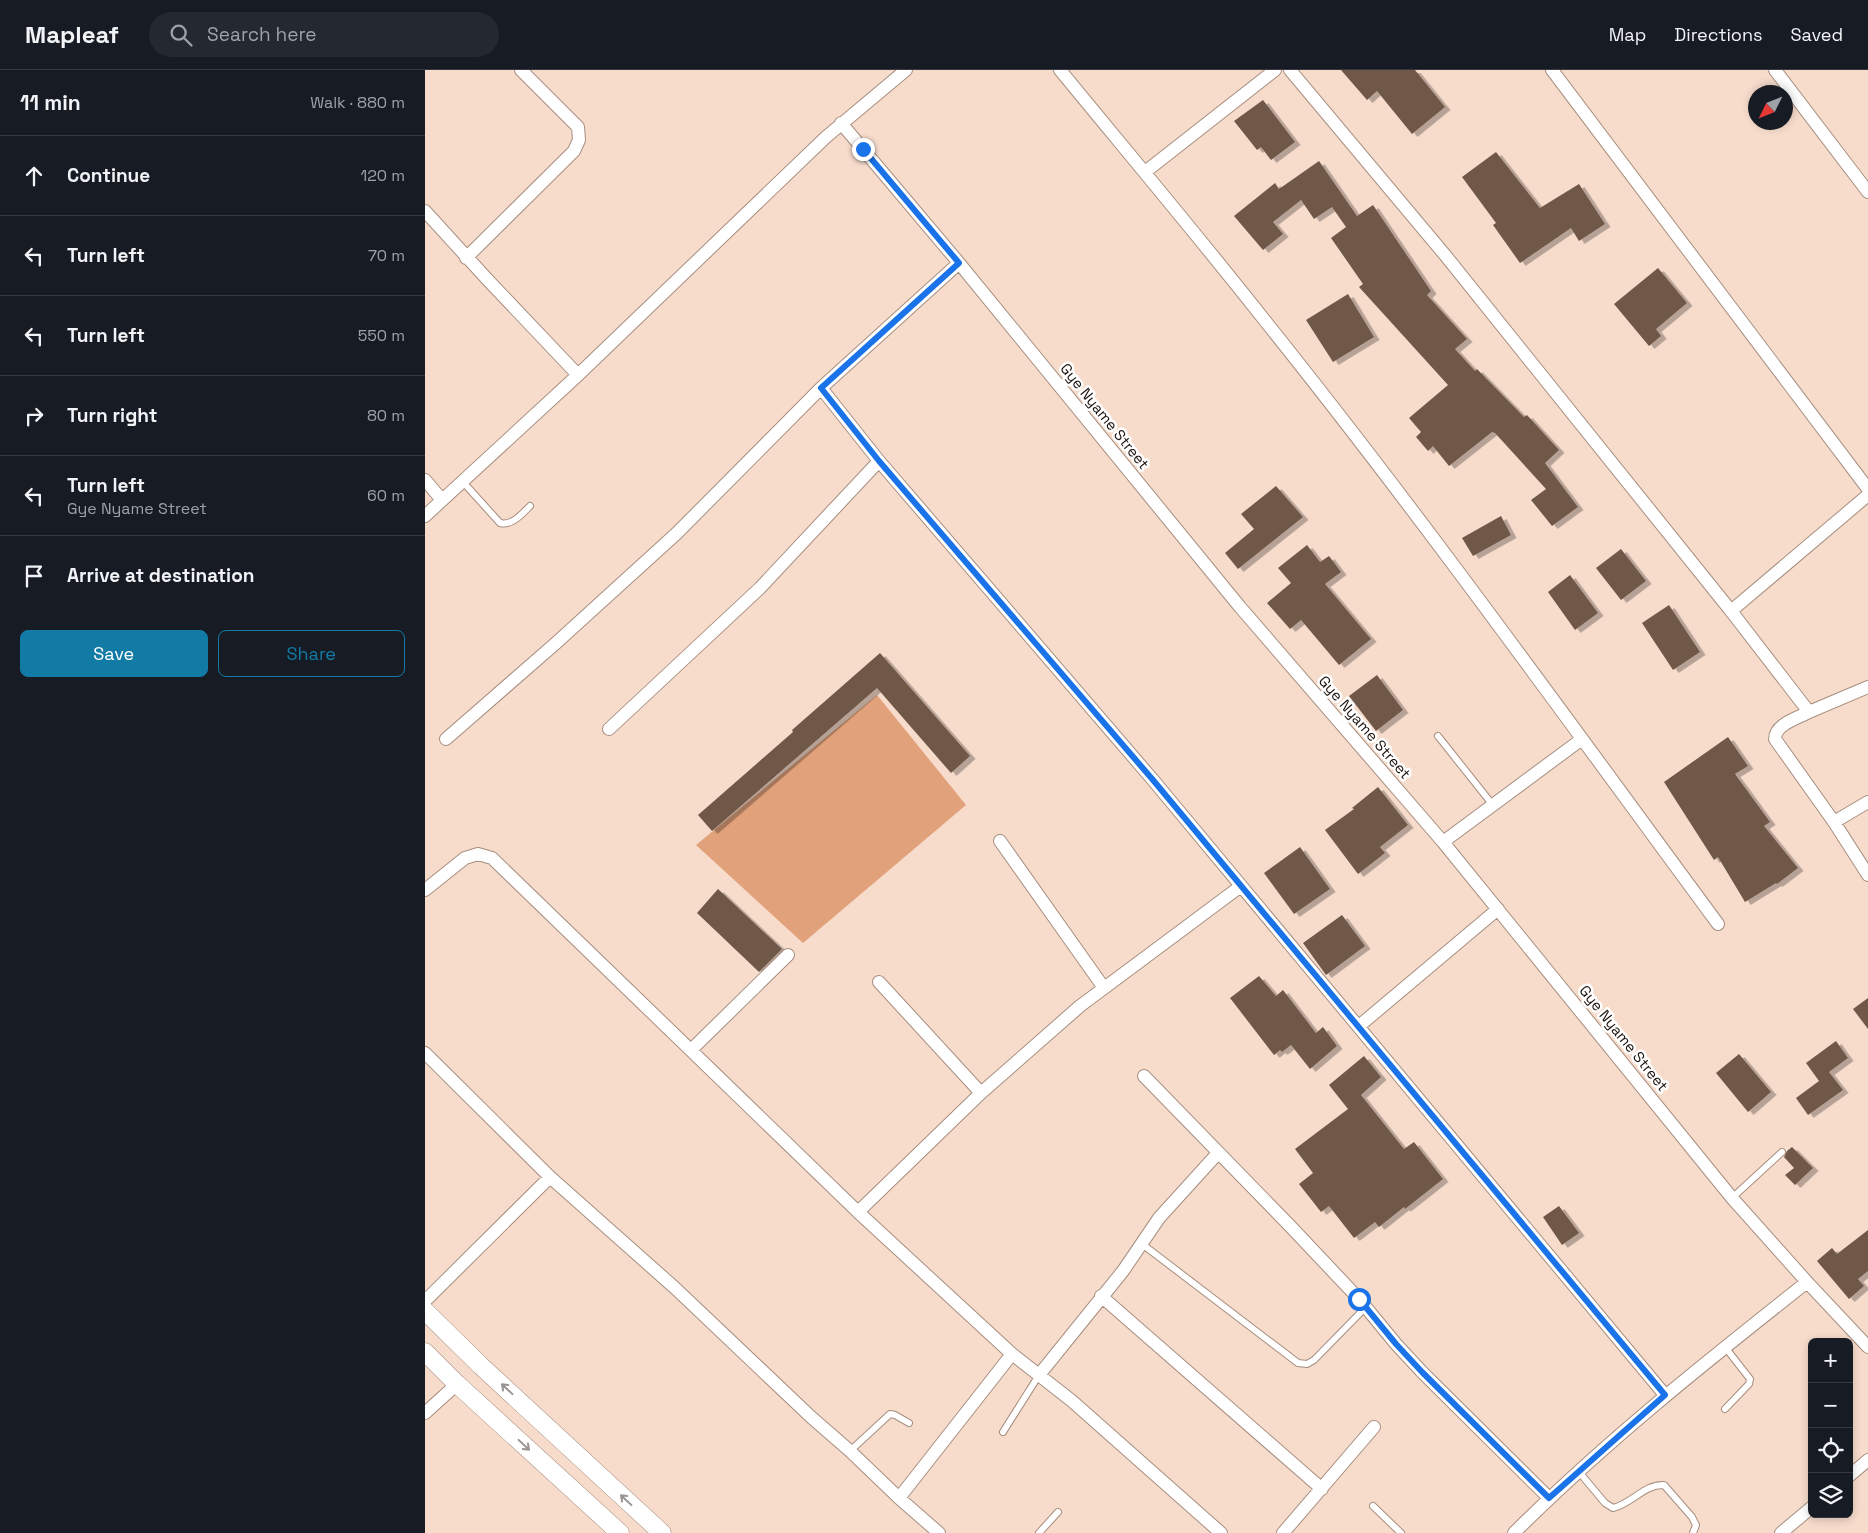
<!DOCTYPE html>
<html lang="en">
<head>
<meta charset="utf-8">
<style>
	:root { --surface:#171b24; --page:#242831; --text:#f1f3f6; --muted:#9ea1a6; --line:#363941; --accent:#117ba5 }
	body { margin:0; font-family:"Space Grotesk",sans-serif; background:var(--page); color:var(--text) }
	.controls { position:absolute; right:15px; bottom:15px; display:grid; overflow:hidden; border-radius:8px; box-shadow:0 2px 8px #0003 }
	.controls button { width:45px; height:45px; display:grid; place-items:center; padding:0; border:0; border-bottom:1px solid var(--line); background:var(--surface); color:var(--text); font:25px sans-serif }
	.compass { position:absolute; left:1323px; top:15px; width:45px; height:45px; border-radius:50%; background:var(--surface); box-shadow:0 2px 8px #0003; rotate:227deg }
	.stop { position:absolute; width:15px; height:15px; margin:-11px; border:4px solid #1a73e8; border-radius:50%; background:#fff }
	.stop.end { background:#1a73e8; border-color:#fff; box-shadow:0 1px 5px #0008 }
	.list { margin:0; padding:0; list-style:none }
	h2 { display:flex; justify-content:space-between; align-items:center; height:65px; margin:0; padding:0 20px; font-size:21px }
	h2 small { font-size:16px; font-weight:400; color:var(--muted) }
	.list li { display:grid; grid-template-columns:32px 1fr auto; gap:15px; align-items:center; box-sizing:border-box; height:80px; padding:0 20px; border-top:1px solid var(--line) }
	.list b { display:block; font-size:19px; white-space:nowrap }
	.list p { margin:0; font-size:16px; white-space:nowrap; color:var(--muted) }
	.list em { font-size:16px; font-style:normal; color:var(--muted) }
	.actions { display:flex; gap:10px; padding:15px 20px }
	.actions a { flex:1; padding:11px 0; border:1px solid var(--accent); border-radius:8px; text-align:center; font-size:18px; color:var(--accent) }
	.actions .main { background:var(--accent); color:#fff }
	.icon { flex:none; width:28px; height:28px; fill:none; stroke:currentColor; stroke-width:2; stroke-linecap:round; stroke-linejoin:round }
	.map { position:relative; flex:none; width:1443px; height:1463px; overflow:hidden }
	header { display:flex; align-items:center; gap:30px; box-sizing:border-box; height:70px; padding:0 25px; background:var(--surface); border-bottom:1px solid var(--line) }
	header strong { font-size:24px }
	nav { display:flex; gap:28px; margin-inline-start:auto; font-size:18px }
	.search { width:350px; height:45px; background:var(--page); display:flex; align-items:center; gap:12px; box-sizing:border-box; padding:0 18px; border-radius:28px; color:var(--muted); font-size:19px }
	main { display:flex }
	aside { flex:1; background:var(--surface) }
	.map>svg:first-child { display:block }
	.green { fill:#e1a17a }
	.building { fill:#6f584a; filter:url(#shadow) }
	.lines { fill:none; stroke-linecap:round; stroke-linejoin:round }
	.lane-casing { stroke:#a78e7f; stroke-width:8 }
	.street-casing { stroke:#a78e7f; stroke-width:14 }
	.secondary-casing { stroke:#a78e7f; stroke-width:19 }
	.lane { stroke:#fff; stroke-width:6 }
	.street { stroke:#fff; stroke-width:12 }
	.secondary { stroke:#fff; stroke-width:18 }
	.oneway { stroke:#999592 }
	.route { stroke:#1a73e8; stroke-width:6 }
	.labels { text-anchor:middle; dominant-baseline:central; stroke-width:5; stroke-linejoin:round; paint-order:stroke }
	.street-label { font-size:15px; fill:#1c130d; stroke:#fff }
</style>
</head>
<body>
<header>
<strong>Mapleaf</strong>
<div class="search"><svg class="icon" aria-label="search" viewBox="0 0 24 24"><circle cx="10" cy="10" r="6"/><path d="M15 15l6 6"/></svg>Search here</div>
<nav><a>Map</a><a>Directions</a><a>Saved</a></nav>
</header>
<main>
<aside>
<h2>11 min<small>Walk · 880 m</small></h2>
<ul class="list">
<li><svg class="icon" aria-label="ahead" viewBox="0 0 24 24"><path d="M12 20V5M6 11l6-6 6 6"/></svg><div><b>Continue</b></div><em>120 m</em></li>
<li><svg class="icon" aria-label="left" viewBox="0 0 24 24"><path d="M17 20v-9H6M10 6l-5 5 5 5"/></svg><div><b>Turn left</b></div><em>70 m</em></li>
<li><svg class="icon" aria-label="left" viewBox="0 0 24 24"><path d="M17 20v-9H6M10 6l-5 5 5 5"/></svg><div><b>Turn left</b></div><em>550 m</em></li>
<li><svg class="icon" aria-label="right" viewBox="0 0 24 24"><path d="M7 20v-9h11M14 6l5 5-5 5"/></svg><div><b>Turn right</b></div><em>80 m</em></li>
<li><svg class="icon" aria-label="left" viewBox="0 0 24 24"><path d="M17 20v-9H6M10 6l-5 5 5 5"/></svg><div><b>Turn left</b><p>Gye Nyame Street</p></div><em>60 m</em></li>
<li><svg class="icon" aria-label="arrive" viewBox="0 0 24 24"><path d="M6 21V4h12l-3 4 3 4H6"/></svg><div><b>Arrive at destination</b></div></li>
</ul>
<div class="actions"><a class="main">Save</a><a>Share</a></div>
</aside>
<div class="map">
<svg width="1443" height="1463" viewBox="0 0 1443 1463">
	<defs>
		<filter id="shadow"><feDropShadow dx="5.5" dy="3" stdDeviation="0" flood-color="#0004"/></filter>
	</defs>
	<rect width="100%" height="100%" fill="#f7dccc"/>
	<path class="green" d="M452 625 541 735 378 873 271 775Z"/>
	<path class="building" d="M916 0H990L1020 37 987 64 952 21 942 30Z
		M838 30 870 72 846 90 836 77 832 80 809 51Z
		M1071 82 1115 138 1154 114 1180 154 1154 171 1146 158 1095 193 1068 155 1071 153 1037 107Z
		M894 91 932 146 948 135 1006 221 1002 225 1042 269 1030 279 1050 301 1052 299 1099 347 1102 345 1134 380 1120 393 1153 437 1127 456 1106 430 1121 419 1070 363 1067 362 1024 396 1008 376 1003 381 991 367 996 362 984 348 1023 315 934 217 938 214 906 168 921 157 907 137 889 149 876 130 848 152 858 164 838 180 809 146 850 113 854 119Z
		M1233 198 1262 233 1231 259 1236 266 1224 276 1189 234Z
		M923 224 949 267 908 292 881 250Z
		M851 416 878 447 813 499 800 483 829 459 816 444Z
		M1076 446 1086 465 1048 486 1037 468Z
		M882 475 895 492 904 486 916 502 900 514 946 569 914 595 876 550 865 559 842 533 866 513 853 498Z
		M1196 479 1221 511 1196 530 1171 498Z
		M1145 505 1173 543 1150 560 1123 522Z
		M1244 535 1275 582 1248 600 1217 553Z
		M455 583 545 686 526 703 452 618 287 761 273 745 368 662 367 660Z
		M952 605 978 640 951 661 924 626Z
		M1303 667 1323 696 1310 704 1345 752 1339 756 1373 798 1352 814 1351 813 1320 832 1293 787 1289 790 1239 712Z
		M953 717 983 755 955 777 960 783 933 804 900 760 929 739 927 738Z
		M875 777 905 819 869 844 839 803Z
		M293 819 357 879 334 902 272 843Z
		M917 845 940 876 901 905 878 873Z
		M834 906 851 926 858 920 891 963 898 957 912 976 885 999 866 975 857 982 855 980 849 985 805 928Z
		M1443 928V959L1428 939Z
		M1411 971 1423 988 1404 1002 1418 1020 1383 1045 1371 1028 1394 1011 1381 993Z
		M1314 984 1346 1022 1323 1042 1291 1003Z
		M939 986 956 1007 936 1025 979 1079 989 1072 1018 1109 980 1139 979 1137 954 1157 950 1152 929 1168 904 1136 896 1142 874 1114 888 1103 870 1079 923 1039 904 1015Z
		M1367 1077 1388 1098 1370 1115 1360 1105 1369 1098 1359 1087 1362 1081Z
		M1134 1136 1154 1163 1137 1175 1118 1147Z
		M1443 1160V1201L1433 1209 1439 1216 1424 1229 1392 1191 1407 1178 1412 1184Z"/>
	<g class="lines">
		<g class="lane-casing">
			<path id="lane" d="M38 412 75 453C87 456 97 444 105 436
				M1013 666 1067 734
				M1307 1128 1357 1082
				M717 1174 873 1293 882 1294 889 1290 941 1237
				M1300 1277 1325 1309 1324 1314 1300 1339
				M578 1362 614 1305
				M425 1381 465 1344 470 1345 484 1353
				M1154 1402 1180 1433 1188 1438C1207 1434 1219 1414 1239 1415L1267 1447 1271 1455 1268 1463
				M948 1436 976 1463
				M614 1463 633 1442"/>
		</g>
		<g class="street-casing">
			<path id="street" d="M635 0C704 84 774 167 841 252 998 448 1144 652 1293 854
				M865 0 1020 185 1306 541 1443 425
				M1127 0 1443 419
				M1350 0 1443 122
				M416 53 534 193 815 537 1018 772 1307 1128 1382 1212 1443 1277
				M720 102 850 0
				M0 141 61 208 153 305
				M41 188 149 81 154 70 153 57 96 0
				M396 318 454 391 728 710 1240 1325
				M0 410 17 430
				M0 446 153 305 401 67 481 0
				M1306 541 1384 642C1373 648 1350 654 1350 669L1409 752 1443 805
				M1384 642 1443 617
				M184 659 335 518 454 391
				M21 669 131 573 252 463 396 318 534 193
				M1409 752 1443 732
				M575 771 679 918
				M1018 772 1157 669
				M0 820 40 788 53 784 67 788 433 1142 587 1284 647 1331 796 1463
				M454 912 556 1023
				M934 956 1073 839
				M266 980 363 885
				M0 983 125 1107 250 1218 386 1347 425 1381 474 1428 514 1463
				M719 1006 867 1158 934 1229 971 1274 997 1302 1124 1428
				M433 1142 556 1023 655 936 816 816
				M676 1226 897 1419
				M0 1231 125 1107
				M614 1305 698 1201 734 1148 793 1083
				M0 1343 32 1314
				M1424 1406 1443 1390
				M474 1428 587 1284
				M858 1463 949 1357
				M1089 1463C1180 1372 1281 1292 1382 1212
				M1356 1463 1387 1437"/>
		</g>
		<g class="secondary-casing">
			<path id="secondary" d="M0 1241 56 1296 237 1463
				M0 1282 32 1314 195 1463"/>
		</g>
		<use href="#lane" class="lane"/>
		<use href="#street" class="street"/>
		<use href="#secondary" class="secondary"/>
	</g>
	<defs><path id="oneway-shaft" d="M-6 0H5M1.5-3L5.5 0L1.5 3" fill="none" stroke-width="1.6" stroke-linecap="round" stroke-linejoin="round" transform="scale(1.25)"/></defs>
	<g class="oneway">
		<use href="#oneway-shaft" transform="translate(82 1319) rotate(-137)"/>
		<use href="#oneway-shaft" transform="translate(99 1375) rotate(43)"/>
		<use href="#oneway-shaft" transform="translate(201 1430) rotate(-137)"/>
	</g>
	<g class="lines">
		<path class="route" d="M438 79 534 193 396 318 454 391 728 710 1240 1325 1124 1428 997 1302 971 1274 934 1229"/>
	</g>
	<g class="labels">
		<g class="street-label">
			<text transform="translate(680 346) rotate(51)">Gye Nyame Street</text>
			<text transform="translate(940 657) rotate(49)">Gye Nyame Street</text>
			<text transform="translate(1199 968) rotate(51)">Gye Nyame Street</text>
		</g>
	</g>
</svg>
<div class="controls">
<button>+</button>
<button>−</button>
<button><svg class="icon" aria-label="locate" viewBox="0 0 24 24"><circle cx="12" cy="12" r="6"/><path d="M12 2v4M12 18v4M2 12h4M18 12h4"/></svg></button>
<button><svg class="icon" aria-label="layers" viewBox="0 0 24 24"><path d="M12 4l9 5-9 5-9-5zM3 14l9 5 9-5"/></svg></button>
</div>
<svg class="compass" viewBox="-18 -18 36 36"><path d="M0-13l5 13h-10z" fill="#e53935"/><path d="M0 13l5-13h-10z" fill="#9ea1a6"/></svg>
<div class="stop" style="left:934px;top:1229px"></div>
<div class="stop end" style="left:438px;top:79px"></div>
</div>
</main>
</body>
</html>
